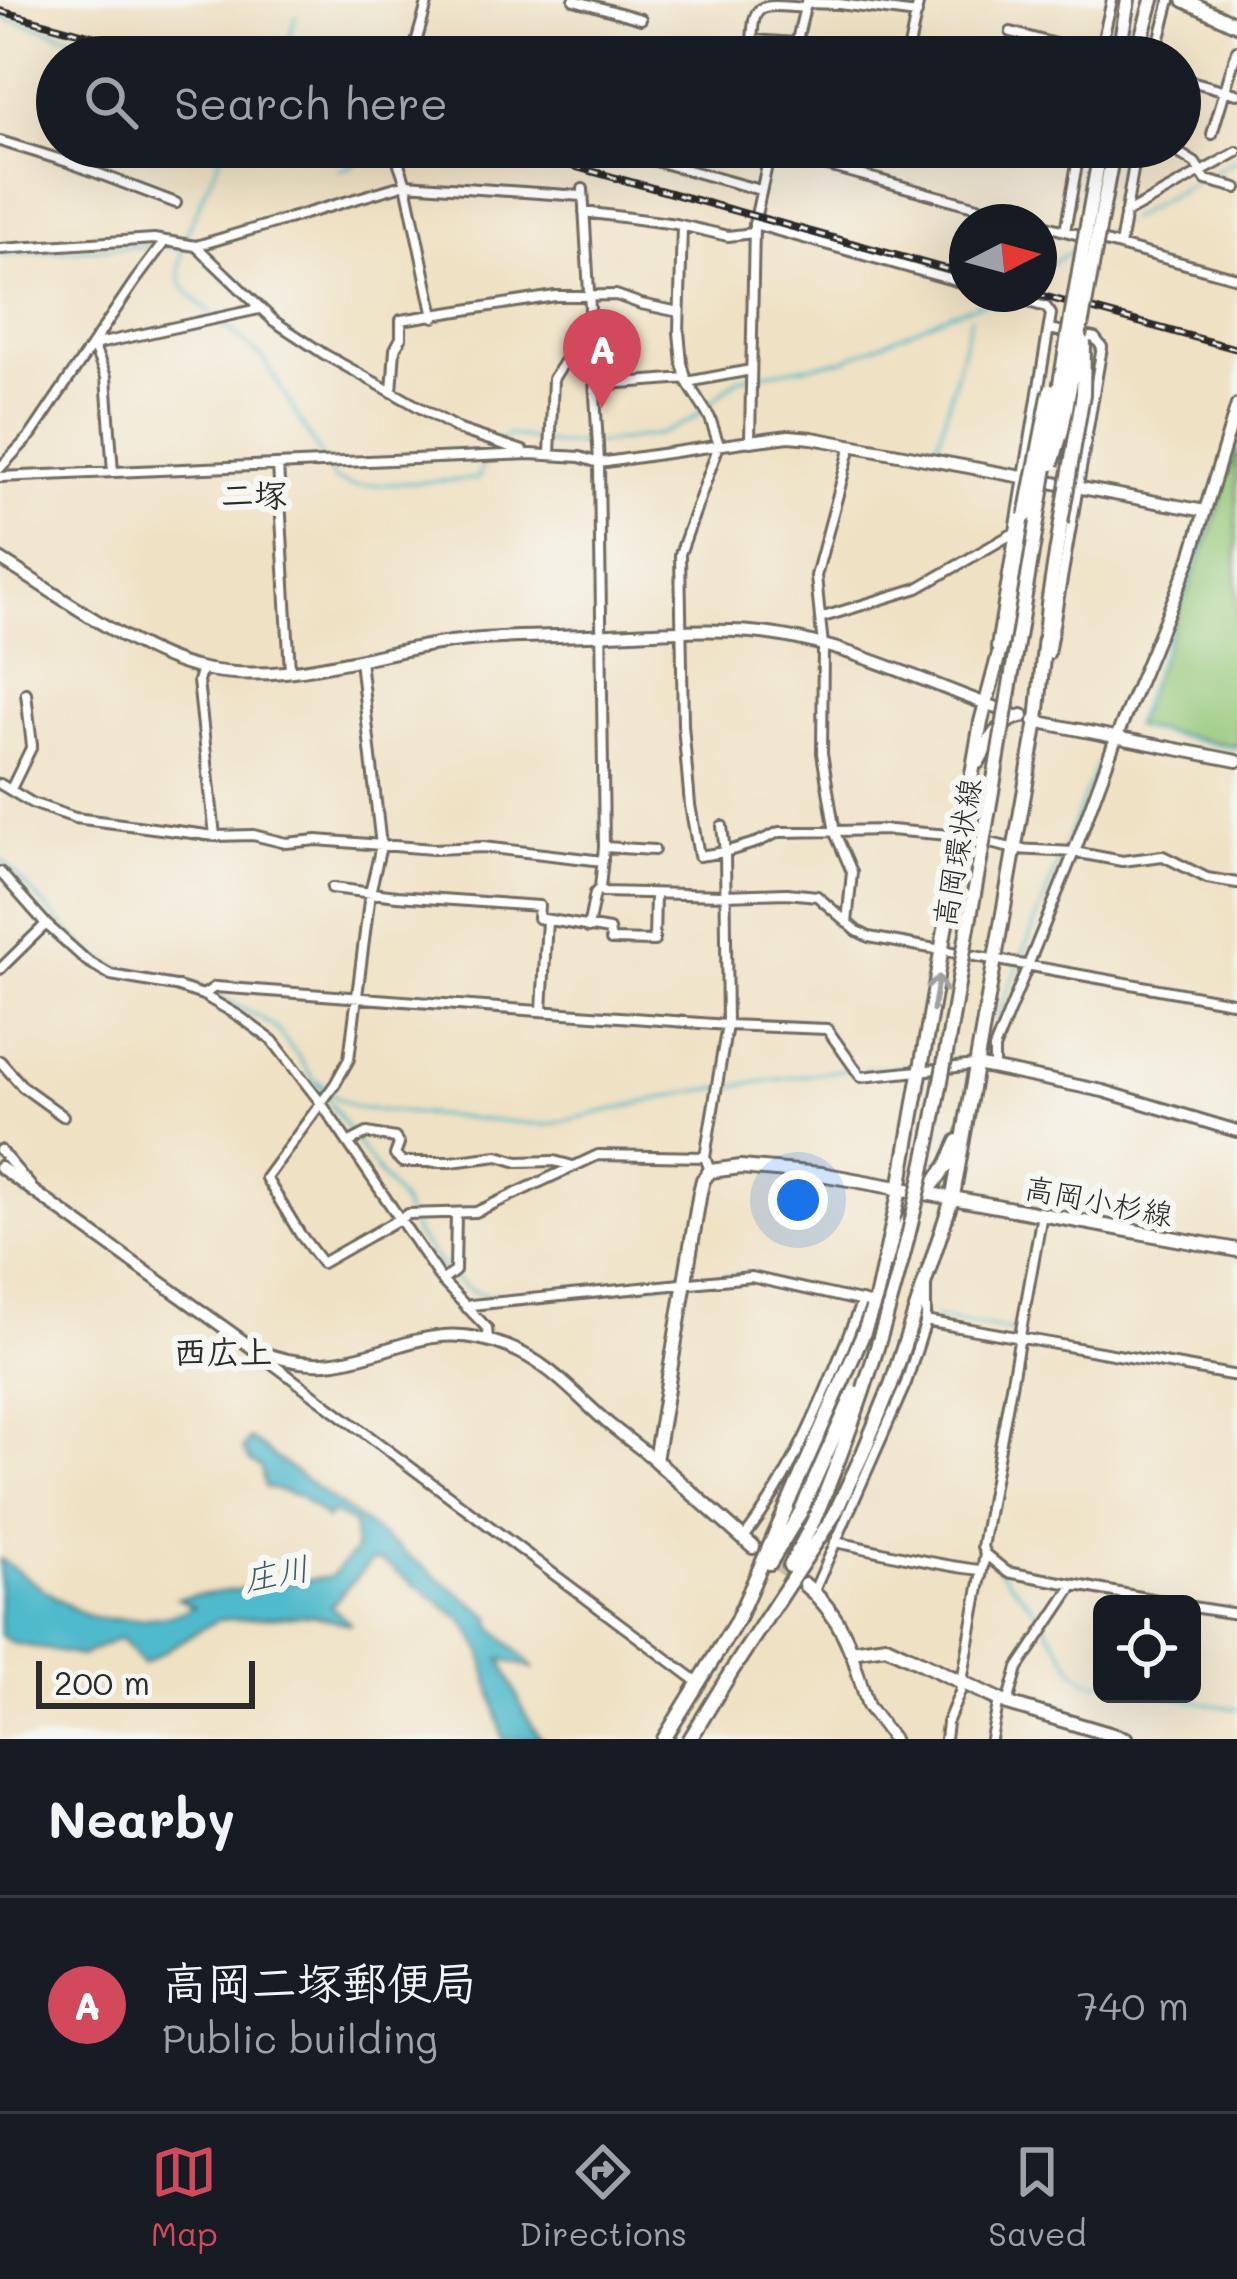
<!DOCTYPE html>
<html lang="en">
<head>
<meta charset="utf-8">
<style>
	:root { --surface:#171b24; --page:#20242c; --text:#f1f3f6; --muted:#9ea1a6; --line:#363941; --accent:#d1495b }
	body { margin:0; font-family:Mali,"Klee One",sans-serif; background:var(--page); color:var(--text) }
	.controls { position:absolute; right:36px; bottom:36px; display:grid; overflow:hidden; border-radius:18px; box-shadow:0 12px 48px #0002 }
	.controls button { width:108px; height:108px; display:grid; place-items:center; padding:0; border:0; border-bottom:3px solid var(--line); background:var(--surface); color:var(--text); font:60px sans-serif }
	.compass { position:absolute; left:949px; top:204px; width:108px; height:108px; border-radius:50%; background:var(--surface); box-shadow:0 12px 48px #0002; rotate:84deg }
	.scale { position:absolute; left:36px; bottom:30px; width:219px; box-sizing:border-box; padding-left:12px; border:6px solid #2b2b2b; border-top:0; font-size:33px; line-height:42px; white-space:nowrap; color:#2b2b2b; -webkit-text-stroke:9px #f6f6f2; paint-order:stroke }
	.you { position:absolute; left:798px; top:1200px; width:42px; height:42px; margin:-30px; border:9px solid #fff; border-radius:50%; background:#1a73e8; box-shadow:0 0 0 18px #1a73e833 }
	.badge { display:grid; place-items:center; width:78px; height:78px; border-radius:50%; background:var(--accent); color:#fff; font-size:39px; font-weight:700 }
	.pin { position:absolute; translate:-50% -99px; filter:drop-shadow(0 3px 6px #0008) }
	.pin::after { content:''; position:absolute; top:63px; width:42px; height:36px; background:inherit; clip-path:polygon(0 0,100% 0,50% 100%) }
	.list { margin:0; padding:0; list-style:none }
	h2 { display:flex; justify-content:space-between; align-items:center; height:156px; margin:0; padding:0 48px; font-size:51px }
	h2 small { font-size:39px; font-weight:400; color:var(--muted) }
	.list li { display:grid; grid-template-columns:78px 1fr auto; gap:36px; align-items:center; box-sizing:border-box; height:216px; padding:0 48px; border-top:3px solid var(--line) }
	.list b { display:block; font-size:45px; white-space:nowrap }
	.list p { margin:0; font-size:39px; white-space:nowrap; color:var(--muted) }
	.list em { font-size:39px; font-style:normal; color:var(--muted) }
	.icon { flex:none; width:66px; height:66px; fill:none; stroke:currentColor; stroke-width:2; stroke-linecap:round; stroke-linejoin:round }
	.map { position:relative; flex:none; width:1237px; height:1739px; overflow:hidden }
	.search { position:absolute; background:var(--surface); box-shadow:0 12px 48px #0002; left:36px; right:36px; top:36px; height:132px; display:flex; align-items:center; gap:30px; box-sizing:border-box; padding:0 42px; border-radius:66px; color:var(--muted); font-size:45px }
	.sheet { height:372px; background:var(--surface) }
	nav { display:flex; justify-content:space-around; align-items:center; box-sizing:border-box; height:168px; border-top:3px solid var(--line); background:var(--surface); font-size:33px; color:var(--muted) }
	nav a { display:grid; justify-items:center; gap:6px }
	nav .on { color:var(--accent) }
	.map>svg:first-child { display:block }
	.green { fill:#95c879; stroke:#607a52; stroke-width:3 }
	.water { fill:#4fbacb; stroke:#3d727b; stroke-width:3 }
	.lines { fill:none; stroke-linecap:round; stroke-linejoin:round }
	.stream { stroke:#4fbacb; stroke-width:3 }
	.street-tunnel { stroke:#c8bda5; stroke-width:8; stroke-dasharray:8 4; stroke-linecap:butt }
	.primary-tunnel { stroke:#c8bda5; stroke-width:12; stroke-dasharray:12 6; stroke-linecap:butt }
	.street-casing { stroke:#706b60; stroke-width:14 }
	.secondary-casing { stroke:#706b60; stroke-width:16 }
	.primary-casing { stroke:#706b60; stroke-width:18 }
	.street { stroke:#fff; stroke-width:8 }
	.secondary { stroke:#fff; stroke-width:10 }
	.primary { stroke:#fff; stroke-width:12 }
	.rail-casing { stroke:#2b2b2b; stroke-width:8 }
	.rail { stroke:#f6f6f2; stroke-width:3; stroke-dasharray:9; stroke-linecap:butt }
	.primary-bridge-casing { stroke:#706b60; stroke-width:18; stroke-linecap:butt }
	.primary-bridge { stroke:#fff; stroke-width:12 }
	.oneway { stroke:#a0a0a0 }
	.labels { text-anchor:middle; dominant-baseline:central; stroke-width:12; stroke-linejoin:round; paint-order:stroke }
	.street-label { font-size:30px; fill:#2b2b2b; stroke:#f6f6f2 }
	.neighbourhood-label { font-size:33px; font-weight:bold; fill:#2b2b2b; stroke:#f6f6f2 }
	.water-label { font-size:33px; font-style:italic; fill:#385d63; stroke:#f6f6f2 }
</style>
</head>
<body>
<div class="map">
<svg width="1237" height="1739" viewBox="0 0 1237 1739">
	<rect width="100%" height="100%" fill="#f6f6f2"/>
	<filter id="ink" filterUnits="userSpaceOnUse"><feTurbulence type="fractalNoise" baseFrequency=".00833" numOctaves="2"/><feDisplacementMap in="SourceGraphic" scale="24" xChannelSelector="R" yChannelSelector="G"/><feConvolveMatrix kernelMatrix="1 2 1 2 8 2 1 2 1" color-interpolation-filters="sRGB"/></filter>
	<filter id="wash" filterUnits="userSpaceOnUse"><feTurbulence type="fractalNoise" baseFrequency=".004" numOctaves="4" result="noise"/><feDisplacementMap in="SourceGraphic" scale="48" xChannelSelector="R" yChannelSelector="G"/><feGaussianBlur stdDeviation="2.7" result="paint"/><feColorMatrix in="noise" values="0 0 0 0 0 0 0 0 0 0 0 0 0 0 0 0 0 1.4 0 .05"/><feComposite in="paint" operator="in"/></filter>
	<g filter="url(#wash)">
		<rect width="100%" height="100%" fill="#efe1c3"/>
		<path class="green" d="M1237 448V746L1134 726 1213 527Z"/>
		<path class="water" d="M249 1438 491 1617 492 1626 535 1669 501 1659 525 1714 541 1739H503L481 1649 463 1620 383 1562 371 1561 331 1606 352 1625 312 1615 217 1620 143 1664 120 1638 81 1656 13 1643 0 1635V1559C19 1571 72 1612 89 1616 115 1622 171 1620 193 1607L178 1598 330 1577 355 1552 354 1524 332 1512 327 1519 300 1496 265 1487 261 1467 251 1462 243 1450Z"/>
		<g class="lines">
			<path class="stream" d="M0 17 146 57
				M285 57 295 17
				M340 170 390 150
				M1208 175 1237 159
				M1129 219 1200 179
				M1103 233 1121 223
				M184 239 221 155 220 147
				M182 249C174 289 184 288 212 314
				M0 255 139 246 182 247
				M1039 270 1079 247
				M219 321 263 358 335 480 353 486 478 479 484 461
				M499 440 509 435 556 444 604 443 660 434 691 420 739 378 844 360 951 313 1000 298
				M935 454 971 317
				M1135 721 1199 558 1237 439
				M1136 728 1237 749
				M0 858 89 953 117 967 193 984 259 1017 276 1029 298 1056 367 1157 402 1203 417 1236 449 1275 470 1290 483 1295 503 1296 680 1280
				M998 1018 1097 764
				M950 1062 961 1061
				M864 1069 913 1066
				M319 1082 335 1097 356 1108 547 1125 684 1093 849 1069
				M690 1279 752 1274
				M935 1318 1012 1331V1335
				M988 1558 1033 1607 1075 1670 1086 1680 1102 1684
				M1158 1694 1237 1709"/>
		</g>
	</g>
	<g filter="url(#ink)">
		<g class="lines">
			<path class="street-tunnel" d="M810 1444 855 1479"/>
			<path class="primary-tunnel" d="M764 1554 800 1582"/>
			<g class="street-casing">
				<path id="street" d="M574 0 641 19
					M806 3 839 4 917 14
					M1011 32 1102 57
					M752 40 796 43
					M1099 56 1112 0
					M412 57 428 0
					M751 57C755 3 749 3 805 8
					M793 57 805 7
					M907 57 919 0
					M1155 57 1170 0
					M1180 78 1237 94
					M1212 134 1237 50
					M0 141 68 162 176 203
					M393 147 406 184 434 317
					M605 147 760 190
					M1169 147 1195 163 1206 180 1237 188
					M770 150 1032 222
					M583 189 599 463 604 847 600 888 603 892 725 895 787 893 817 896 857 931 869 937 1237 1003
					M584 212 676 224 728 236 753 233
					M1125 214 1237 152
					M754 224 967 284
					M1039 224 1237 278
					M682 226 679 332 682 363 687 382 710 418 719 445 680 554 683 725 690 805 699 856 725 852 758 842 779 832 890 830 961 836 1015 849 1074 852 1122 861 1163 856 1207 878 1237 883
					M1065 231 1080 147
					M196 246 406 184 582 196
					M1120 246 1137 147
					M0 249 154 239 196 246 274 321 324 354 460 430 523 451
					M687 382 751 370
					M595 385 686 378
					M392 392 395 349 401 338V320L555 296 616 295 641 304 679 312
					M550 455 553 379 570 352 593 351
					M278 465 290 671
					M0 468 31 435 135 281 165 241
					M113 472 106 377 93 345 259 309
					M0 477 530 454 580 457 599 463 750 441 754 224 771 147
					M820 618 816 576 851 446
					M996 647 1051 314 1046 307 1000 294
					M1049 654 1102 347 1095 338 1049 329
					M360 660 381 846 370 893 349 1059 335 1084 266 1178 300 1234 322 1263 408 1214 476 1212 598 1155 705 1157
					M202 669 198 681 215 836
					M0 784 32 803 75 818 215 836 253 835 286 843 317 840 433 849 483 847 603 861
					M11 789 32 746 26 693
					M604 847 654 850
					M0 872 46 924 87 961 111 975 175 986 203 995 239 1016 273 1041 321 1103 442 1281 487 1328 488 1340
					M332 888 397 896 539 906 538 918 609 930 611 940 654 941 655 895
					M847 923 852 872 835 833 822 753 823 645 820 618 918 588 1014 533
					M588 928 595 893 600 888
					M0 969 46 924
					M203 995 215 987 727 1025 827 1029 861 1077 976 1065
					M542 1010 547 920
					M0 1061 23 1087 63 1116
					M994 1068V1049L1074 852
					M348 1143 367 1133 395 1138 399 1144 395 1155 402 1162H451L498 1156 518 1162 554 1161 573 1166
					M0 1150 31 1186
					M710 1171 705 1157 727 1025 725 852 722 826
					M1042 1214 982 1547 985 1554 1007 1572 1178 1604
					M442 1281 455 1271 456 1213
					M467 1308 471 1305 751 1277 873 1304
					M925 1321 1237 1376
					M262 1356 698 1682
					M744 1538C798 1468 829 1383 862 1301
					M835 1542C882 1551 933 1565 980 1570
					M814 1591 906 1383 926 1321V1287
					M1192 1607 1237 1614
					M1008 1703 1018 1668 1073 1586
					M945 1739 947 1723 960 1692 985 1554
					M991 1739 999 1700"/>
			</g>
			<g class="secondary-casing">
				<path id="secondary" d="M750 441 789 436 812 438 1205 511
					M0 559C56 593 137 654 199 668 282 687 368 653 451 642 496 636 542 637 587 635 641 633 697 628 751 632 841 639 926 684 1011 713
					M1034 721 1237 761
					M1074 852 1116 738 1191 557 1237 405
					M976 1065 1103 1091 1237 1131
					M0 1167 254 1349C280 1360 307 1366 335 1362 402 1352 434 1318 508 1347 550 1363 577 1397 610 1425 625 1437 640 1448 655 1460
					M851 1651 868 1706 893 1739"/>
			</g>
			<g class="primary-casing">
				<path id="primary" d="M1184 0 1237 25
					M1118 57 1128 0
					M1136 57 1152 0
					M978 762C988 743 999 720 1022 716
					M927 1193 947 1165 958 1141
					M892 1261 902 1230 912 1214
					M753 1547 655 1460 700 1192 703 1180 710 1171 741 1167 821 1174 1237 1250
					M770 1563 800 1513
					M790 1566 814 1520
					M805 1585C827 1603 841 1624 851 1651L886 1646 1008 1704 1126 1739
					M737 1620 864 1332 877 1295 900 1189 981 722 1011 608 1026 516
					M664 1739 739 1617
					M690 1739 731 1672 834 1515 863 1453 891 1385 953 1196 1037 721 1048 604 1061 523"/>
			</g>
			<use href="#street" class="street"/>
			<use href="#secondary" class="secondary"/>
			<use href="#primary" class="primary"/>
			<g class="rail-casing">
				<path id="rail" d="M0 11 170 57
					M504 147 967 275
					M1036 294 1237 349"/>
			</g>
			<use href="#rail" class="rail"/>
			<g class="primary-bridge-casing">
				<path id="primary-bridge" d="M1052 464 1062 430 1114 147
					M1026 516 1050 391
					M1061 523 1083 394 1084 343
					M800 1513 854 1392
					M814 1520C865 1401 902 1274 928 1148 943 1077 954 1005 967 933 1015 672 1053 409 1101 147"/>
			</g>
			<use href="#primary-bridge" class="primary-bridge"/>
		</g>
		<defs><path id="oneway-shaft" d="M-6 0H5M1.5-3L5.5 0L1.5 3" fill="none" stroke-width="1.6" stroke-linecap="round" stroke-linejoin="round" transform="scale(3)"/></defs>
		<use class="oneway" href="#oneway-shaft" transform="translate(936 993) rotate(-80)"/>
	</g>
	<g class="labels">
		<g class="street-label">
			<text transform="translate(956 852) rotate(-80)">高岡環状線</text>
			<text transform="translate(1099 1200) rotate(11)">高岡小杉線</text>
		</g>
		<g class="neighbourhood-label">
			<text x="254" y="493">二塚</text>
			<text x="223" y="1350">西広上</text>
		</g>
		<g class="water-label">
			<text transform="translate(276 1572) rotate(-11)">庄川</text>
		</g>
	</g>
</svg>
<div class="controls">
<button><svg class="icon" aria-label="locate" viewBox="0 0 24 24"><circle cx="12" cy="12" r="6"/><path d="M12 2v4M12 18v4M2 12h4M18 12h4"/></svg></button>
</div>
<svg class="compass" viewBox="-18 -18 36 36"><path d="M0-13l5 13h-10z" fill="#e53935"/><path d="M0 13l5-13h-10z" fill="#9ea1a6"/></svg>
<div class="scale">200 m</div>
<div class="you"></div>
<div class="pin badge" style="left:602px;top:408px">A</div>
<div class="search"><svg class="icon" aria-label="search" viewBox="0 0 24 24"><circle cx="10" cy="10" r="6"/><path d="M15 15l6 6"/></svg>Search here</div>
</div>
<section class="sheet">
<h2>Nearby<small></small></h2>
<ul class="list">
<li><span class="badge">A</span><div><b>高岡二塚郵便局</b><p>Public building</p></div><em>740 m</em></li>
</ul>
</section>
<nav>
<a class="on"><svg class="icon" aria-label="map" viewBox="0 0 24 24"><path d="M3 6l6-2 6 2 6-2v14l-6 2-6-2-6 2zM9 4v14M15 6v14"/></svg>Map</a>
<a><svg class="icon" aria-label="directions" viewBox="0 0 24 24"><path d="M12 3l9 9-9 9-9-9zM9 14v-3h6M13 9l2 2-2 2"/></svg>Directions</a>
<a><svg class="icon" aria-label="saved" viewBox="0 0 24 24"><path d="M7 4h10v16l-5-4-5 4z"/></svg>Saved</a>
</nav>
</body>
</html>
